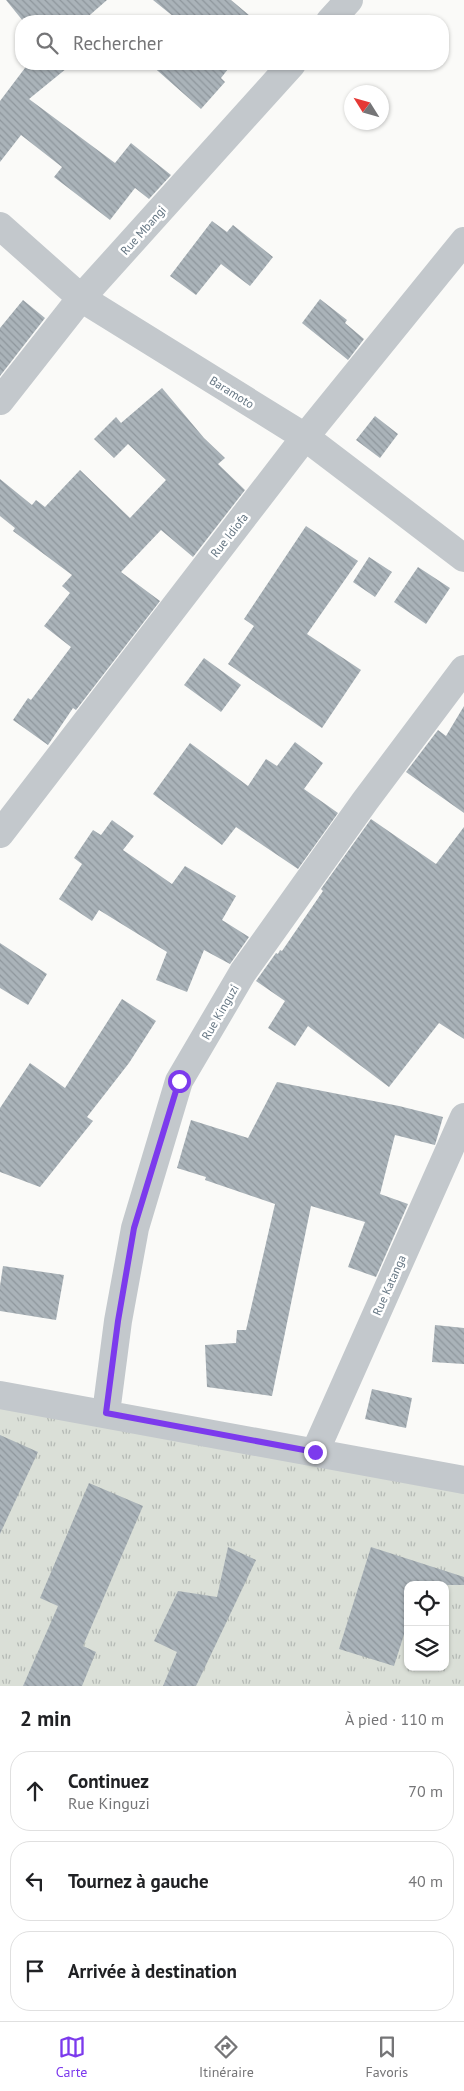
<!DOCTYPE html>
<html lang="fr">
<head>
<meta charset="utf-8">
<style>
	:root { --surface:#fff; --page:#f6f6f6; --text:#202124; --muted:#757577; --line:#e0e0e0; --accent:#7c3aed }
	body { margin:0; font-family:"PT Sans",sans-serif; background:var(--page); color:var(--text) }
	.controls { position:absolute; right:15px; bottom:15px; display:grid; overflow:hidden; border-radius:10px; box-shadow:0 1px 4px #0004 }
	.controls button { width:45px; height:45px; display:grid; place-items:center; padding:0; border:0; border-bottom:1px solid var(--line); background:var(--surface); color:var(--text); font:25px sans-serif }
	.compass { position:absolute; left:344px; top:85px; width:45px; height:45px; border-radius:50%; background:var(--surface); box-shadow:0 1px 4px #0004; rotate:307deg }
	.stop { position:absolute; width:15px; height:15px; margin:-11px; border:4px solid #7c3aed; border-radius:50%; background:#fff }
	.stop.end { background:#7c3aed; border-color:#fff; box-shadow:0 1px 5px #0008 }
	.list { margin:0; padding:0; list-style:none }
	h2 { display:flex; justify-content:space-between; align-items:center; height:65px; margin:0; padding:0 20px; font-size:21px }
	h2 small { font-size:16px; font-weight:400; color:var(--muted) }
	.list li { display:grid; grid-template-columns:32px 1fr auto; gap:15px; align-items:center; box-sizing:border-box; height:80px; margin:0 10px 10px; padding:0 10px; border:1px solid var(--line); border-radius:20px }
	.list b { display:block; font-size:19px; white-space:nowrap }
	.list p { margin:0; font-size:16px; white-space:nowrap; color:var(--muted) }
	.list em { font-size:16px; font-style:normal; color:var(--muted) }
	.icon { flex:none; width:28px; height:28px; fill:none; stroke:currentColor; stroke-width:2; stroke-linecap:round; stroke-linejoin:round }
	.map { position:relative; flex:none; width:464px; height:1686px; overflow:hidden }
	.search { position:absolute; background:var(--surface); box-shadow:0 1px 4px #0004; left:15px; right:15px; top:15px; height:55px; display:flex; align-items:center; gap:12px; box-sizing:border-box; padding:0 18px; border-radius:20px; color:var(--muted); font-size:19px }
	.sheet { height:335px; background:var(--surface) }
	nav { display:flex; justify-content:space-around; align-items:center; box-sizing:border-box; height:70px; border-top:1px solid var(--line); background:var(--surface); font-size:14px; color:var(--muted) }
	nav a { display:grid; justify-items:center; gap:2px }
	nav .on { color:var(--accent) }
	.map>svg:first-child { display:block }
	.park { fill:url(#park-tufts); fill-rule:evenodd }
	.building { fill:url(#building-back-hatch) }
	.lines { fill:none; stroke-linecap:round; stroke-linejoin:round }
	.minor { stroke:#c3c8cc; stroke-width:28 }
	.route { stroke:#7c3aed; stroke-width:6 }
	.labels { text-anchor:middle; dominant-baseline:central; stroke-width:5; stroke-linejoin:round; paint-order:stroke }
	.street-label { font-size:12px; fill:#657683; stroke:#fff }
</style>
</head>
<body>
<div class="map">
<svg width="464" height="1686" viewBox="0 0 464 1686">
	<defs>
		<pattern id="park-tufts" width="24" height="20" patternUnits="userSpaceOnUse" patternTransform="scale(1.25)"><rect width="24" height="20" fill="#dadfd7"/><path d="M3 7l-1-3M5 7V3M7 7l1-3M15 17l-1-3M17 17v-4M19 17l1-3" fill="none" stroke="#b4b9b4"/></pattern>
		<pattern id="building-back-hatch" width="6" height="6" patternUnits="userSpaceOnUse" patternTransform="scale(1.25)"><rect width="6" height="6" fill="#aab3b9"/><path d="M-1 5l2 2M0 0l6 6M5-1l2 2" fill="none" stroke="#8e969c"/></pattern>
	</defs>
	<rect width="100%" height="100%" fill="#fafaf8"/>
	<path class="park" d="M0 1397 464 1480V1686H0ZM408 1585H445V1667H408Z"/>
	<path class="building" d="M6 0H107L83 21H23Z
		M153 0H231L256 21H179Z
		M28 64H72L29 99 115 163 131 143 171 175 149 199 135 188 110 220 54 177 62 167 21 135 0 162V101Z
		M150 64H232L221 78 225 82 201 109Z
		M212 221 227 232 233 225 273 257 250 286 221 264 196 295 170 276Z
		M320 299 347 320 345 323 364 339 348 360 302 323Z
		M23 300 45 318 0 376V328Z
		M162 388 204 438 225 458 218 464 245 490 193 557 161 530 121 572 160 601 76 710 73 708 48 745 13 720 28 698 31 700 71 647 44 626 70 593 62 586 72 575 13 531 15 528 0 516V479L32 505 36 500 45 507 80 470 130 518 166 480 128 444 114 458 94 439 116 417 121 423Z
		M375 416 398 434 380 458 356 440Z
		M306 526 358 561 307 634 361 670 322 728 228 664 254 626 244 619Z
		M369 557 392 572 375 597 353 582Z
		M418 567 450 588 426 624 394 602Z
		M204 658 241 685 221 712 184 685Z
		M464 706V813L406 772 438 730 446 736Z
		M295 742 323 763 304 789 338 813 298 869 236 827 222 845 153 794 190 743 248 786 266 759 277 766Z
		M371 819 436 864 464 827V1039L439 1023 389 1087 308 1026 295 1046 268 1028 285 1001 256 981 276 953 278 954 280 950 282 951 323 891 321 889Z
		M112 820 134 836 123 850 172 884 185 866 236 896 222 920 249 937 230 964 204 950 187 992 156 980 167 952 99 910 92 921 59 899 82 864 74 858 93 830 101 835Z
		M0 943 47 974 28 1005 0 988Z
		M122 999 156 1021 129 1063 87 1117 93 1121 40 1187 0 1172V1108L30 1063 65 1088Z
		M277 1082 399 1106 443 1117 435 1145 395 1135 380 1194 408 1204 376 1277 348 1267 365 1222 311 1206 272 1396 207 1387 205 1345 236 1343 237 1330H246L275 1204 205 1180 206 1177 177 1168 191 1120 248 1138Z
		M3 1266 64 1275 56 1320 0 1311V1286Z
		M435 1325 464 1328V1364L432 1362Z
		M372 1389 412 1398 406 1428 365 1419Z
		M0 1435 38 1452 0 1534Z
		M89 1483 143 1506 83 1646 96 1652 82 1686H23L58 1606 40 1598Z
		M228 1547 256 1560 196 1686H163L177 1652 154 1641 178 1591 217 1597Z
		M371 1547 464 1577V1585H408V1622L394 1666 339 1649Z"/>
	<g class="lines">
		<path class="minor" d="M330 21 349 0
			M0 226 81 298 305 437 464 558
			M0 401 81 298 292 64
			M0 834 305 437 464 241
			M0 1395 464 1480
			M106 1413 118 1321 135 1228 179 1081 243 972 365 801 464 669
			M315 1452 464 1117"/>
	</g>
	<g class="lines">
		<path class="route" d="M179 1081 134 1228 118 1321 106 1413 315 1452"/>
	</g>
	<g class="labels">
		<g class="street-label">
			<text transform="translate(143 230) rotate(-48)">Rue Mbangi</text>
			<text transform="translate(232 392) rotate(32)">Baramoto</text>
			<text transform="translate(229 535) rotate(-52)">Rue Idiofa</text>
			<text transform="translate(220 1012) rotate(-60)">Rue Kinguzi</text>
			<text transform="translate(389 1285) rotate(-66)">Rue Katanga</text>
		</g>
	</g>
</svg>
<div class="controls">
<button><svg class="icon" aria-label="locate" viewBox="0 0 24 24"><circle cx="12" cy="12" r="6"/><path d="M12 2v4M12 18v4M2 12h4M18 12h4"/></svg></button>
<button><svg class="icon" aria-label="layers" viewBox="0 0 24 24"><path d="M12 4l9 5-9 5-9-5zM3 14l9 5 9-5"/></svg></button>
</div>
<svg class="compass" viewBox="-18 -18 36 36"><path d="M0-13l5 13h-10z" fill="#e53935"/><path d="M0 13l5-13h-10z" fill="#757577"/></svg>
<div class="stop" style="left:179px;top:1081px"></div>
<div class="stop end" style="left:315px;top:1452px"></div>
<div class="search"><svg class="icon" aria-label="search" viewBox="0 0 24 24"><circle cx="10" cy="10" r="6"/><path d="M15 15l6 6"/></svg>Rechercher</div>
</div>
<section class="sheet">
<h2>2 min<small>À pied · 110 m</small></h2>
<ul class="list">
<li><svg class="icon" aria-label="ahead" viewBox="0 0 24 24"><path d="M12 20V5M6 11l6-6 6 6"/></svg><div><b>Continuez</b><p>Rue Kinguzi</p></div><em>70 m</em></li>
<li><svg class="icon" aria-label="left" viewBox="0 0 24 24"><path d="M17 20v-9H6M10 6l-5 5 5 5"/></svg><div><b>Tournez à gauche</b></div><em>40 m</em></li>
<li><svg class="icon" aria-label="arrive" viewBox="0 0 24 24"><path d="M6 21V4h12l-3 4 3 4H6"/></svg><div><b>Arrivée à destination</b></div></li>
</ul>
</section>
<nav>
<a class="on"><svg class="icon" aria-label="map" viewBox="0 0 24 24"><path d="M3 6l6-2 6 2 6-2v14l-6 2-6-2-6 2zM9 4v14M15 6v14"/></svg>Carte</a>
<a><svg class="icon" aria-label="directions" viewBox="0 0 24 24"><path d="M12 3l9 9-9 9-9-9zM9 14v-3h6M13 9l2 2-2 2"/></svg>Itinéraire</a>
<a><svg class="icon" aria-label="saved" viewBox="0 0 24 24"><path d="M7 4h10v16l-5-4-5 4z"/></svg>Favoris</a>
</nav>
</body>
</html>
